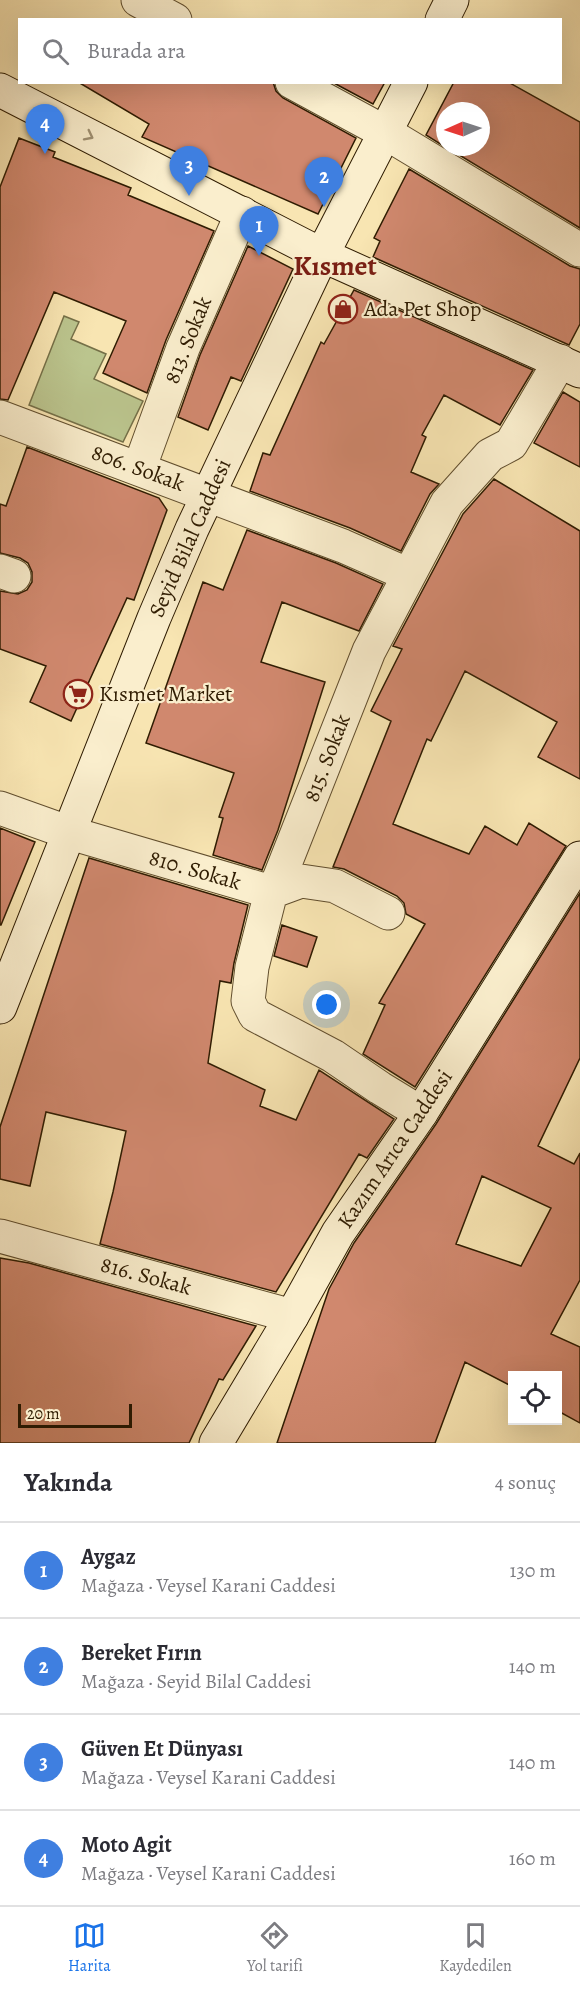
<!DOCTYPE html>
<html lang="tr">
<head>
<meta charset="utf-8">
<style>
	:root { --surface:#fff; --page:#f7f7f7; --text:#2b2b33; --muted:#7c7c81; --line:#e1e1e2; --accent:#1a73e8 }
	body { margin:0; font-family:Alegreya,serif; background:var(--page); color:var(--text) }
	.controls { position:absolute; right:18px; bottom:18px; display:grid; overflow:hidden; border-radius:0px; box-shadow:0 6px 24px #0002 }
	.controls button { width:54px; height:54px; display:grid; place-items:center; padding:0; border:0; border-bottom:2px solid var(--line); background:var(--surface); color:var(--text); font:30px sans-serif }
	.compass { position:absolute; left:436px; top:102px; width:54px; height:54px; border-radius:50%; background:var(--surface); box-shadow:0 6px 24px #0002; rotate:267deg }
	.scale { position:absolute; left:18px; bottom:15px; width:114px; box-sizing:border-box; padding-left:6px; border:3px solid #2f1c02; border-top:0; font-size:16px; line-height:21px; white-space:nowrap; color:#2f1c02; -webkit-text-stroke:4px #faeecd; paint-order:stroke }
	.you { position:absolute; left:327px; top:1005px; width:21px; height:21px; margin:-15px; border:4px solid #fff; border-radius:50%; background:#1a73e8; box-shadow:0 0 0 9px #1a73e833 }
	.badge { display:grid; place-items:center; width:39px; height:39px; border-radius:50%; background:var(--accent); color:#fff; font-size:20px; font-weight:700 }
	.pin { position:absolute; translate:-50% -50px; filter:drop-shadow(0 2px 3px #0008) }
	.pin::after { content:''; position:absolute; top:32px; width:21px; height:18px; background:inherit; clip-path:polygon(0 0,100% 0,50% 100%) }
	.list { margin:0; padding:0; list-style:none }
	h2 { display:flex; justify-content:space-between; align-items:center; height:78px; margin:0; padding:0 24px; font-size:26px }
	h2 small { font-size:20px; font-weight:400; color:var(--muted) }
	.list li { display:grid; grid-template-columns:39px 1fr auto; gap:18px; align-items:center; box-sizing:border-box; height:96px; padding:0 24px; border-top:2px solid var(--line) }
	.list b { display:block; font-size:22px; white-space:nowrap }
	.list p { margin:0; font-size:20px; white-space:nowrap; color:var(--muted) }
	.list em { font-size:20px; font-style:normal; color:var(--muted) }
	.icon { flex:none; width:33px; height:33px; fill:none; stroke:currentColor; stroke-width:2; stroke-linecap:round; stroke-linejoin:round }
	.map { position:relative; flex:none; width:580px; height:1443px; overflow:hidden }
	.search { position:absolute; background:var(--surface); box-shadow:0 6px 24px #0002; left:18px; right:18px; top:18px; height:66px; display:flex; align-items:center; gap:15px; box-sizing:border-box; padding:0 21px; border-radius:0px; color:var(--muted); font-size:22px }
	.sheet { height:462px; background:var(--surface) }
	nav { display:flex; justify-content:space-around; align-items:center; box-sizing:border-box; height:84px; border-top:2px solid var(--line); background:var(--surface); font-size:16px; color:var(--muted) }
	nav a { display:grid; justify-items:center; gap:3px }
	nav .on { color:var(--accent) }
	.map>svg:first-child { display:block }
	.green { fill:#bbc58e; stroke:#757048; stroke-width:1.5 }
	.building { fill:#d0886e; stroke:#2f1c02; stroke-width:1.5; fill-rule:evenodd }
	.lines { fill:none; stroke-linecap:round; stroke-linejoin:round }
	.street-casing { stroke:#614e2e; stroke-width:35 }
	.secondary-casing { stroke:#2f1c02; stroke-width:35 }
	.street { stroke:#faeecd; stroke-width:33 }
	.secondary { stroke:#faeecd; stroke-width:33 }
	.oneway { stroke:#9f9072 }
	.labels { text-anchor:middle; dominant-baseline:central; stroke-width:4.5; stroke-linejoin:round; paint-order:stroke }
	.poi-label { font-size:22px; fill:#2f1c02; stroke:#faeecd; text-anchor:start }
	.street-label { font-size:22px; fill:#2f1c02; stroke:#faeecd }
	.district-label { font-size:28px; font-weight:bold; fill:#7a1f14; stroke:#faeecd }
</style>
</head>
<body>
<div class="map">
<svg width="580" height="1443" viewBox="0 0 580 1443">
	<rect width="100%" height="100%" fill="#f8e5b2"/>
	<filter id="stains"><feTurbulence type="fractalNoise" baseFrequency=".00333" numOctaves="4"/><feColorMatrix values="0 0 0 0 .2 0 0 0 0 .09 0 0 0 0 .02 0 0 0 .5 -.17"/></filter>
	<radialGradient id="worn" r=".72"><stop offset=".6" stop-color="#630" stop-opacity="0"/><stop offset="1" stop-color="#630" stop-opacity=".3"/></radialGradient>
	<path class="green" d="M64 316 79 322 71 339 106 354 94 379 143 401 123 442 29 405Z"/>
	<path class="building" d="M78 82H273L276 91 283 98 356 138 318 214 142 137 149 124Z
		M332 82H385L373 104Z
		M454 82H508L580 122V228L446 147H481V111H445V147L426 135Z
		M19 138 55 152 53 157 131 188 128 195 214 231 166 340 147 393 103 373 126 321 54 292 8 400 0 399V187Z
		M409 169 570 266 580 269V324L569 345 373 257 380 241 374 238Z
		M248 246 293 269 241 381 231 377 208 430 178 417 200 355Z
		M354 290 533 370 500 425 444 395 422 435 426 437 411 472 439 484 430 494 401 551 350 528 250 491 263 453 270 455 321 342 324 344Z
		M563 392 580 402V467L534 443Z
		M27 447 159 498 167 510 134 600 127 598 71 721 30 702 46 666 0 649V591L18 594 27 590 32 582V572L28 563 20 558 0 553V504L6 506Z
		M494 479 580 531V779L538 757 557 722 465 671 431 741 427 739 393 824 469 854 485 826 517 845 529 823 566 846 415 1087 363 1054 385 1005 379 1003 425 924 406 914 404 903 397 896 344 869 333 867 391 721 371 711 402 649 393 646 463 514Z
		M247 530 336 563 383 584 359 631 282 602 261 662 325 682 278 830 262 870 213 855 223 818 219 817 234 773 146 743 203 582 223 590Z
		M0 828 35 842 1 925H0Z
		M89 858 248 905 234 963 231 983 220 981 208 1063 265 1090 260 1106 296 1120 319 1070 394 1119 367 1158 359 1154 276 1292 100 1244 113 1192 126 1131 46 1112 30 1186 0 1179V1127Z
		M580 893V1058L538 1146 574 1164 580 1153V1280L551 1334 580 1347V1423L558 1411V1376H513V1387L465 1362 435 1443H277L329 1289 354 1243 436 1124ZM482 1176 551 1208 521 1266 456 1244Z
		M282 925 317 937 307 967 274 956Z
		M0 1258 29 1263 256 1326 223 1380 219 1379 189 1443H0Z"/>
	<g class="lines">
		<g class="street-casing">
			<path id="street" d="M138 0 175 20
				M292 82 386 133 580 250
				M0 417 343 546 409 575
				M139 469 183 348 242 213
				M0 571 14 576
				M0 808 70 833 271 892 301 881 335 886 388 913
				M421 1113 380 1088 333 1056 255 1015 248 1001 252 967 271 892 279 879 369 651 447 503 490 455 511 444 560 361
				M0 1236 292 1316"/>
		</g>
		<g class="secondary-casing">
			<path id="secondary" d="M442 20 452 0
				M0 90 322 255 580 371
				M0 1007 154 618 192 529 322 255 411 82
				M216 1443 292 1316 338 1233 421 1113 580 858"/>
		</g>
		<use href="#street" class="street"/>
		<use href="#secondary" class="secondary"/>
	</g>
	<defs><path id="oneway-chevron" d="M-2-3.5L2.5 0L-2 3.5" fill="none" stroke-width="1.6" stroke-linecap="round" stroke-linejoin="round" transform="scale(1.5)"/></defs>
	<use class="oneway" href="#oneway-chevron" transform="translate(89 136) rotate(27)"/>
	<defs>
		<g id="shop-ring" transform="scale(1.5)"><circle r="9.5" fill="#faeecd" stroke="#8f2418" stroke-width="1.5"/><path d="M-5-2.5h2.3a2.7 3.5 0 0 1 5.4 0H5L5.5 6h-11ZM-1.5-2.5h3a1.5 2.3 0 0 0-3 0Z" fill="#8f2418"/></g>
		<g id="supermarket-ring" transform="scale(1.5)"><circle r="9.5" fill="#faeecd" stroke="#8f2418" stroke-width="1.5"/><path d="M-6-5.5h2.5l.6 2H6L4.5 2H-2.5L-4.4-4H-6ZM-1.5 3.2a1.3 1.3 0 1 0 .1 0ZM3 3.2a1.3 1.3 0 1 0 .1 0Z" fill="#8f2418"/></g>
	</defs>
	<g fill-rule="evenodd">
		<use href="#shop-ring" x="343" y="309"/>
		<use href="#supermarket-ring" x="78" y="694"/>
	</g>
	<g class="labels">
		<g class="poi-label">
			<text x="364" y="309">Ada Pet Shop</text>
			<text x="99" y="694">Kısmet Market</text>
		</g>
		<g class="street-label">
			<text transform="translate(188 340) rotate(-68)">813. Sokak</text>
			<text transform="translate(138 468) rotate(20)">806. Sokak</text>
			<text transform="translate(190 538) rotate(-66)">Seyid Bilal Caddesi</text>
			<text transform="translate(327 758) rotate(-69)">815. Sokak</text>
			<text transform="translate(195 870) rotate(16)">810. Sokak</text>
			<text transform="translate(395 1149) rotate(-56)">Kazım Arıca Caddesi</text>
			<text transform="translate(146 1276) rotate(15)">816. Sokak</text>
		</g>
		<g class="district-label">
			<text x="335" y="266">Kısmet</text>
		</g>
	</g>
	<rect width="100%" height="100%" filter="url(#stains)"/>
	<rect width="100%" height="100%" fill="url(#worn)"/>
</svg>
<div class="controls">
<button><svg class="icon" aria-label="locate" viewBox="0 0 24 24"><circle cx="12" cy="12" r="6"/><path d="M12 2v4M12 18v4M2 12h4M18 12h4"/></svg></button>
</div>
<svg class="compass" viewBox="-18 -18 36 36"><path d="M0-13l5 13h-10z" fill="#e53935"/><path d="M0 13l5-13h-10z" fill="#7c7c81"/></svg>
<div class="scale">20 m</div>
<div class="you"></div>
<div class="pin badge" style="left:259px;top:256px;background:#3f7fe0">1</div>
<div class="pin badge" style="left:324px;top:207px;background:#3f7fe0">2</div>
<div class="pin badge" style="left:189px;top:196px;background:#3f7fe0">3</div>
<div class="pin badge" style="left:45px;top:154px;background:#3f7fe0">4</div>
<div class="search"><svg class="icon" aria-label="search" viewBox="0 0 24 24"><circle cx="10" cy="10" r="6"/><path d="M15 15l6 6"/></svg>Burada ara</div>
</div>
<section class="sheet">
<h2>Yakında<small>4 sonuç</small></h2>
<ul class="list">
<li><span class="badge" style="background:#3f7fe0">1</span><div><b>Aygaz</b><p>Mağaza · Veysel Karani Caddesi</p></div><em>130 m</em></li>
<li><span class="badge" style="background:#3f7fe0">2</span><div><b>Bereket Fırın</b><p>Mağaza · Seyid Bilal Caddesi</p></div><em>140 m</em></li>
<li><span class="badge" style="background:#3f7fe0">3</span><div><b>Güven Et Dünyası</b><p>Mağaza · Veysel Karani Caddesi</p></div><em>140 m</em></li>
<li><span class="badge" style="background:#3f7fe0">4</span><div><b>Moto Agit</b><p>Mağaza · Veysel Karani Caddesi</p></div><em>160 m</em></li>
</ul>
</section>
<nav>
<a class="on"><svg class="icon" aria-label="map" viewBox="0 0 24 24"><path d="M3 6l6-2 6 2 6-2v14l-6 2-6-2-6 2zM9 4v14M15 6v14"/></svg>Harita</a>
<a><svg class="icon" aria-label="directions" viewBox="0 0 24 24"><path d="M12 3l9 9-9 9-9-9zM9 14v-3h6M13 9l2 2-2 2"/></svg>Yol tarifi</a>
<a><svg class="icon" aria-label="saved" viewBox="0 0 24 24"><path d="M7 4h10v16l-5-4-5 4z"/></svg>Kaydedilen</a>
</nav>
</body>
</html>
